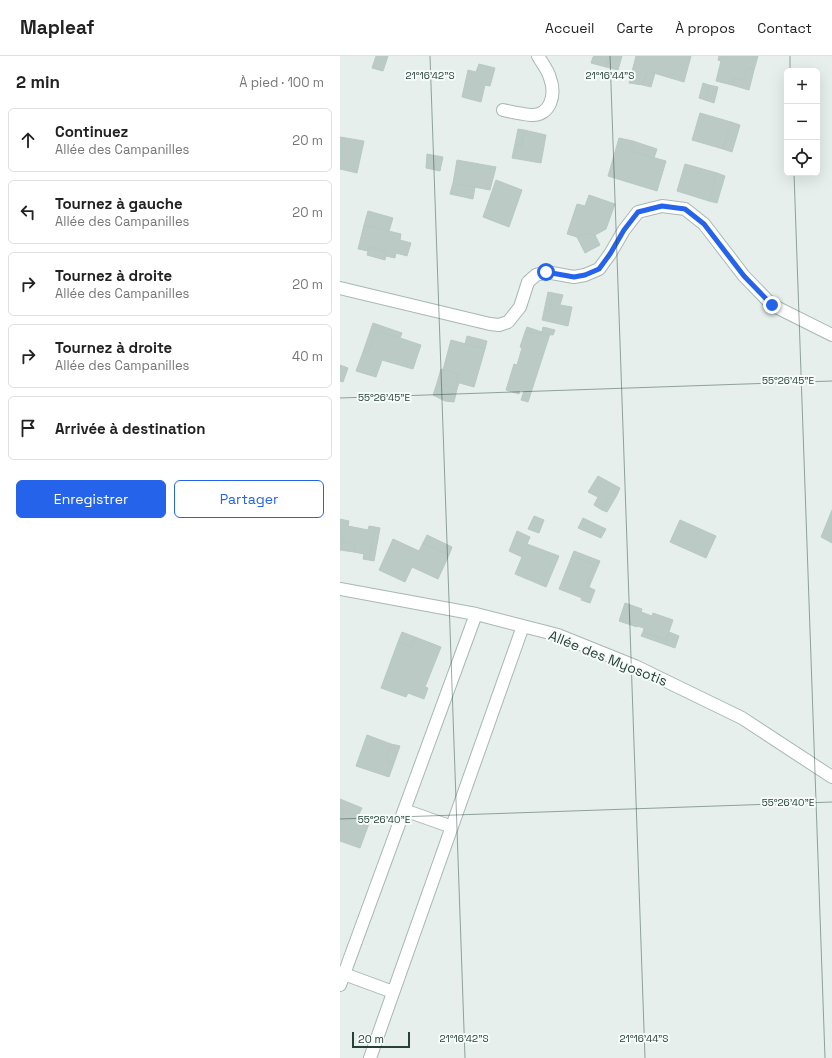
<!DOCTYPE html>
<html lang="fr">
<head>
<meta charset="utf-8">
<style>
	:root { --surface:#fff; --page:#f2f2f2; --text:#222; --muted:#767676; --line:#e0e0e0; --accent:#2563eb }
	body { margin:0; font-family:"Space Grotesk",sans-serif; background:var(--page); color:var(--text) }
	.controls { position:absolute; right:12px; top:12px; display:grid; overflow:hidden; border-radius:6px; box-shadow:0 4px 16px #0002 }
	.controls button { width:36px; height:36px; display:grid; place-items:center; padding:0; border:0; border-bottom:1px solid var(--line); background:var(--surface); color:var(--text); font:20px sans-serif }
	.scale { position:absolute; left:12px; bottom:10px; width:58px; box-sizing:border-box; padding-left:4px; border:2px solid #24423a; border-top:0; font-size:11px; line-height:14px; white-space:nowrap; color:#24423a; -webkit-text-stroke:3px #f7fbf9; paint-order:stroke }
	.stop { position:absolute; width:12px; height:12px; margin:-9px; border:3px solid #2563eb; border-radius:50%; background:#fff }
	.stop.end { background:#2563eb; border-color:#fff; box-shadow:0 1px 4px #0008 }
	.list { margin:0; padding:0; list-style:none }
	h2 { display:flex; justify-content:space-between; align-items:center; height:52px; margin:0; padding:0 16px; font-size:17px }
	h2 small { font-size:13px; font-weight:400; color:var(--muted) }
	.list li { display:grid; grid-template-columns:26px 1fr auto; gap:12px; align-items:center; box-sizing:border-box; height:64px; margin:0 8px 8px; padding:0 8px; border:1px solid var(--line); border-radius:6px }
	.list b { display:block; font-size:15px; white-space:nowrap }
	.list p { margin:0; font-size:13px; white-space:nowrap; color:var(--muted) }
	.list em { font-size:13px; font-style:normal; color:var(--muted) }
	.actions { display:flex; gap:8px; padding:12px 16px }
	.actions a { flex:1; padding:9px 0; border:1px solid var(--accent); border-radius:6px; text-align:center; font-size:14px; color:var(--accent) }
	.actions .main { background:var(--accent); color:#fff }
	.icon { flex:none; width:22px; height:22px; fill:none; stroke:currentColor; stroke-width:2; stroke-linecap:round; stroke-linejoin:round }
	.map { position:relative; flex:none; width:492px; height:1002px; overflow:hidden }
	header { display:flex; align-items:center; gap:24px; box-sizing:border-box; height:56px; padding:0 20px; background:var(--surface); border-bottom:1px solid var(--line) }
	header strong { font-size:19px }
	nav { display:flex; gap:22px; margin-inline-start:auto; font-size:14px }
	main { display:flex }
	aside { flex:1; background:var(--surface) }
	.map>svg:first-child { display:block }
	.building { fill:#bbcac4; stroke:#b8c9c2 }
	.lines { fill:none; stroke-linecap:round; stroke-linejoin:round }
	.minor-casing { stroke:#a8b8b2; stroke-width:14 }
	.minor { stroke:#fff; stroke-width:12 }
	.route { stroke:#2563eb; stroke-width:5 }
	.ticks { fill:none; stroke:#24423a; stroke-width:1; stroke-opacity:0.45 }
	.labels { text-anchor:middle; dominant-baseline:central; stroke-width:4; stroke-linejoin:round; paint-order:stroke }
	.street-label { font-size:14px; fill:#24423a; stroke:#f7fbf9 }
	.ticks-label { font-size:10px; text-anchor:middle; fill:#24423a; stroke:#f7fbf9; stroke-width:4; stroke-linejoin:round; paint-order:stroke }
</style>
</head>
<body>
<header>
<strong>Mapleaf</strong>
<nav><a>Accueil</a><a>Carte</a><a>À propos</a><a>Contact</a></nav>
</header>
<main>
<aside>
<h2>2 min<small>À pied · 100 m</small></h2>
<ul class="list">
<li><svg class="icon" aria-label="ahead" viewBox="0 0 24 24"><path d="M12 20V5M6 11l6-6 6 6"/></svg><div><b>Continuez</b><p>Allée des Campanilles</p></div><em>20 m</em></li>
<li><svg class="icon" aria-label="left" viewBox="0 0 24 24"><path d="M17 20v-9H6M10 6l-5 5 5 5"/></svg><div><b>Tournez à gauche</b><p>Allée des Campanilles</p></div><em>20 m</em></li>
<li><svg class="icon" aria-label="right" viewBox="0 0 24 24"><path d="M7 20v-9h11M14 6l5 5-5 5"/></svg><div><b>Tournez à droite</b><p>Allée des Campanilles</p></div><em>20 m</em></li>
<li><svg class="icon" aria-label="right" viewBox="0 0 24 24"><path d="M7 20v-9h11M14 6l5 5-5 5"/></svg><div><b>Tournez à droite</b><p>Allée des Campanilles</p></div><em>40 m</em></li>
<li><svg class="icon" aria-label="arrive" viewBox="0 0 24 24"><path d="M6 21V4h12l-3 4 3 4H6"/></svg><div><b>Arrivée à destination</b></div></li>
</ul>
<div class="actions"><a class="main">Enregistrer</a><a>Partager</a></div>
</aside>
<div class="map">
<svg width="492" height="1002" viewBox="0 0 492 1002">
	<rect width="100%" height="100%" fill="#e6efeb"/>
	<path class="building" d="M36 0H48L43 15 32 12Z
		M253 0H282L278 14 266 11 268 4Z
		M296 0H351L344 26 307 15 303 29 289 27Z
		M379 0H418L414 14 407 12 403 24 394 22 392 29 376 25 381 5 378 4Z
		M253 1 268 4 266 11 251 7Z
		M139 8 155 12 150 30 145 29 141 46 122 41 128 14 136 16Z
		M407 12 414 14 409 34 392 29 394 22 403 24Z
		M307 15 315 17 311 31 303 29Z
		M363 27 369 29 365 44 359 42Z
		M369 29 378 31 374 47 365 44Z
		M360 57 391 66 383 93 352 84Z
		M391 66 400 69 392 96 383 93Z
		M178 73 184 74 181 90 175 88Z
		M184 74 206 79 201 107 172 102 175 88 181 90Z
		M0 81 24 85 17 117 0 113Z
		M279 82 293 85 290 95 326 105 317 135 268 120Z
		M293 85 317 93 314 102 290 95Z
		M87 98 103 101 100 115 86 112Z
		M117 104 156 111 150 134 113 127Z
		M345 108 377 117 369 145 337 135Z
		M377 117 385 120 377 147 369 145Z
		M156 124 182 134 169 171 143 161Z
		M113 127 135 131 133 143 110 138Z
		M249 139 275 148 266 173 255 179 246 177 237 181 227 178 237 148 245 150Z
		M28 155 53 162 49 175 24 169Z
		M24 169 61 178 60 184 71 187 67 200 56 197 55 202 46 200 47 196 29 191 28 195 18 193Z
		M246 177 255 179 260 189 245 197 237 181Z
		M29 191 47 196 45 204 27 199Z
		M208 236 213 237 209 256 204 255Z
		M213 237 223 239 220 249 232 251 228 270 202 264 204 255 209 256Z
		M33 267 62 277 60 282 36 274 28 297 23 296Z
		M187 271 202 276 203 271 215 274 213 279 185 276Z
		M36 274 81 289 73 313 42 304 36 321 16 315 23 296 28 297Z
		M185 276 210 278 188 346 181 344 184 335 180 334 179 338 166 334 174 308 177 309 182 292 180 291Z
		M127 280 147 285 145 293 125 288Z
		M111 284 145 293 134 331 116 326 118 318 103 314Z
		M0 309 8 312 3 326 0 325Z
		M101 313 118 318 116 326 119 327 117 333 97 327Z
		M97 327 117 333 114 346 105 345 93 339Z
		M258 420 280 432 277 439 272 436 262 454 254 449 258 441 248 436Z
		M272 436 277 439 267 456 262 454Z
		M492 454V487L481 481Z
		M194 460 204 464 199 477 188 473Z
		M243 462 266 473 261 482 238 472Z
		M0 463 9 465 8 470 28 474 29 470 35 471 29 504 23 503 24 498 14 496 16 488 0 485Z
		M340 464 376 480 366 502 330 486Z
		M35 471 40 472 34 505 29 504Z
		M177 475 190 481 187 488 219 500 206 531 175 518 182 501 169 495Z
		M87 479 112 491 109 499 83 487Z
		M53 483 79 495 83 487 109 499 98 523 72 511 65 526 39 514Z
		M0 485 16 488 14 496 0 494Z
		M234 495 260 505 249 531 246 530 254 509 232 500Z
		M232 500 254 509 246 530 255 534 250 547 241 544 242 542 219 533Z
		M285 547 302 553 301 556 312 560 313 557 333 564 326 584 303 576 304 572 297 570V571L279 565Z
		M62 576 75 581 72 591 58 586Z
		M303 576 326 584 329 576 339 580 335 592 301 580Z
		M75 581 101 591 85 631 88 632 84 643 68 637 66 641 41 632 58 586 72 591Z
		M27 679 51 688 46 704 54 707 49 721 16 710Z
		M51 688 60 690 54 707 46 704Z
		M0 743 22 752 18 760 0 754Z
		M0 754 30 765 20 792 0 785Z"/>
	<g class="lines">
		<g class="minor-casing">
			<path id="minor" d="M163 54C172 56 182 58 191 59 211 60 216 38 210 22 208 14 202 7 198 0
				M0 232 150 268 159 269 168 266 180 251 188 226 196 219 206 216 234 221 245 219 259 213 270 198 284 174 298 156 322 150 345 153 364 168 404 220 432 249 492 279
				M0 533 136 558 218 579 295 610 402 662 492 721
				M64 754 112 771
				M4 918 53 936
				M0 929 136 558
				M30 1002 183 570"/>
		</g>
		<use href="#minor" class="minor"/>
	</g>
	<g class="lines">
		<path class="route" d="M206 216 234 221 245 219 259 213 270 198 284 174 298 156 322 150 345 153 364 168 404 220 432 249"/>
	</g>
	<path class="ticks" d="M90 0 125 1002M270 0 305 1002M450 0V15M454 117 485 1002M0 342 492 325M0 763 492 746"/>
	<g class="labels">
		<g class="street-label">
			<text transform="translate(268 602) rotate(22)">Allée des Myosotis</text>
		</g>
	</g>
	<g class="ticks-label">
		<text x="90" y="23">21°16'42"S</text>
		<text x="270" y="23">21°16'44"S</text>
		<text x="448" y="328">55°26'45"E</text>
		<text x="44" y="345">55°26'45"E</text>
		<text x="448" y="750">55°26'40"E</text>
		<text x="44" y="767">55°26'40"E</text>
		<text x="124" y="986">21°16'42"S</text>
		<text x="304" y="986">21°16'44"S</text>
	</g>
</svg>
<div class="controls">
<button>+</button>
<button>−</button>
<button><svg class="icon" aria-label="locate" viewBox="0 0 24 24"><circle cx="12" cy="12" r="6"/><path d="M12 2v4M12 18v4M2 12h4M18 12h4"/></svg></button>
</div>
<div class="scale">20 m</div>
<div class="stop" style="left:206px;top:216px"></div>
<div class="stop end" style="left:432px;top:249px"></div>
</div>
</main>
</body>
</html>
